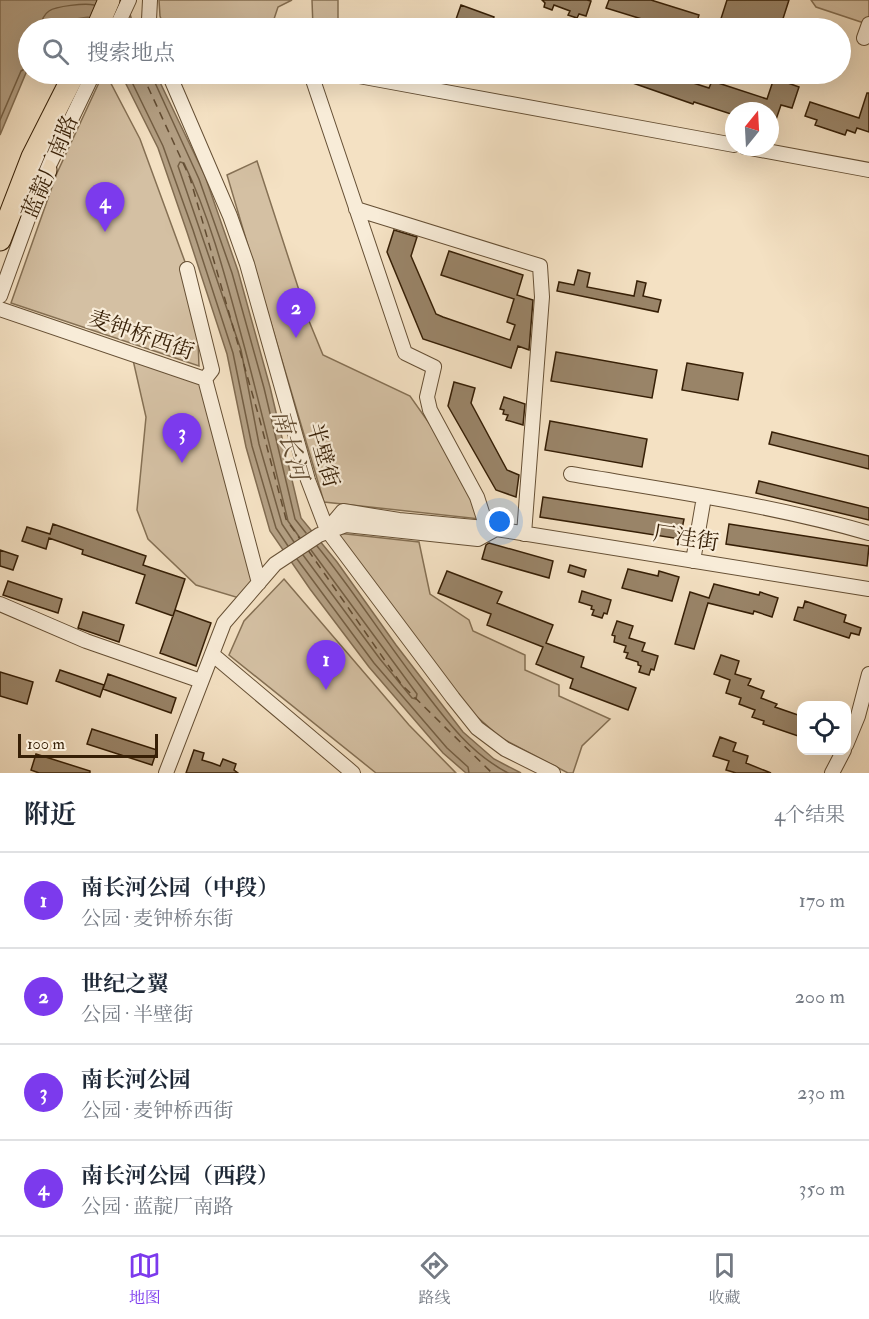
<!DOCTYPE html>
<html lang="zh">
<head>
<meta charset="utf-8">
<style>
	:root { --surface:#fff; --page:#f6f6f7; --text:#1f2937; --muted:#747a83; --line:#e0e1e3; --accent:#7c3aed }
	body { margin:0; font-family:"IM FELL Double Pica","Noto Serif SC",serif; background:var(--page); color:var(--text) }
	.controls { position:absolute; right:18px; bottom:18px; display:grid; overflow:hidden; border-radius:12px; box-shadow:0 6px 24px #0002 }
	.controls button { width:54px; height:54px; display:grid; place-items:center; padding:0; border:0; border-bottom:2px solid var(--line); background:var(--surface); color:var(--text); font:30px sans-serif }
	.compass { position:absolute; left:725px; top:102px; width:54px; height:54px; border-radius:50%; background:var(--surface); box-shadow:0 6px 24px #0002; rotate:18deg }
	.scale { position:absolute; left:18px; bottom:15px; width:140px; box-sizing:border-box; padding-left:6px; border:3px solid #361f06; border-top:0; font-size:16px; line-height:21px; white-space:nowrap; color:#361f06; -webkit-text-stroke:4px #f8ecd8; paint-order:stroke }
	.you { position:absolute; left:500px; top:522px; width:21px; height:21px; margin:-15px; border:4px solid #fff; border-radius:50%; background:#1a73e8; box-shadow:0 0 0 9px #1a73e833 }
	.badge { display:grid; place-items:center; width:39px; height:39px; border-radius:50%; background:var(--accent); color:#fff; font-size:20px; font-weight:700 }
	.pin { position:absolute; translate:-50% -50px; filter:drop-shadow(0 2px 3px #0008) }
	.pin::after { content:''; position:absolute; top:32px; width:21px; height:18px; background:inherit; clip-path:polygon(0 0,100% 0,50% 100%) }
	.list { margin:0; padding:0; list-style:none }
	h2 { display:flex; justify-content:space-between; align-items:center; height:78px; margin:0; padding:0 24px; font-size:26px }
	h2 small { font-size:20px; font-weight:400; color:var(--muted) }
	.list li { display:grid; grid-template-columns:39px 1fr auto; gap:18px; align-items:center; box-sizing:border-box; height:96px; padding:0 24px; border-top:2px solid var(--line) }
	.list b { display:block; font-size:22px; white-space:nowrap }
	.list p { margin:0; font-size:20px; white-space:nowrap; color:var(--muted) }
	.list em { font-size:20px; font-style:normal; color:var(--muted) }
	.icon { flex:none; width:33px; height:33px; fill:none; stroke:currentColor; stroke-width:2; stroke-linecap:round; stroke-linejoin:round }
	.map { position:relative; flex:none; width:869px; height:773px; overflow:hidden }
	.search { position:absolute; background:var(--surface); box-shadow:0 6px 24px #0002; left:18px; right:18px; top:18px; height:66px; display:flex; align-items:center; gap:15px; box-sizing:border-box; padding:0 21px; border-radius:33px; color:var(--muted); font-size:22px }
	.sheet { height:462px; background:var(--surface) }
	nav { display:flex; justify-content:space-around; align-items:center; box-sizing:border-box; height:84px; border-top:2px solid var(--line); background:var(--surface); font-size:16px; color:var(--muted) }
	nav a { display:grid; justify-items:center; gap:3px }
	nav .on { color:var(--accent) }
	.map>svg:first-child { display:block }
	.green { fill:#d4c0a3; stroke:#857054; stroke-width:1.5 }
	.water { fill:#b39f83; stroke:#816c51; stroke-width:1.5 }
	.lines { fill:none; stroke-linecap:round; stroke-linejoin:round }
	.shore { stroke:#745f44; stroke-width:1.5 }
	.ferry { stroke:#624c32; stroke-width:1.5; stroke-dasharray:8 6; stroke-linecap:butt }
	.building { fill:#998468; stroke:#361f06; stroke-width:1.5 }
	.minor-casing { stroke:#665035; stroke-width:16 }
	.highway-casing { stroke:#361f06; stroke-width:23 }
	.minor { stroke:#f8ecd8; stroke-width:14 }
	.highway { stroke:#f4e1c3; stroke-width:21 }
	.labels { text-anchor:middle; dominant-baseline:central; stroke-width:4.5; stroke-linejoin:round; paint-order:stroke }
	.street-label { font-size:22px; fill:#361f06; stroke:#f8ecd8 }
	.water-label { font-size:24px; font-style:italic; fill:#624c32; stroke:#f8ecd8 }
</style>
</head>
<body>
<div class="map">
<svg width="869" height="773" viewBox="0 0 869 773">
	<rect width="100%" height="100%" fill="#f4e1c3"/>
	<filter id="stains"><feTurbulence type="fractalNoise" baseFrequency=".00333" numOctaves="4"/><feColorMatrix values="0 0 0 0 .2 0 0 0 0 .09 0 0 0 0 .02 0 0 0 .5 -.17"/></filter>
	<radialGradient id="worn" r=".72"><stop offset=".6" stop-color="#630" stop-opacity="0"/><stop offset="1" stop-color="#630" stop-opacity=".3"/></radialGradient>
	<path class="green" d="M159 0H292L278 7 274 19 275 28H164L160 16Z
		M312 0H338V28H313Z
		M811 0H869V18L867 24 816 7Z
		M103 74H106L140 139 196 292 199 366 11 303 57 173Z
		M257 161 309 321 323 355 410 396 482 498 480 519 324 502 227 175Z
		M133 360 202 384 253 583 239 598 196 585 148 539 137 510 146 417Z
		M337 533 419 542 430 594 469 620 473 631 525 655V670L559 685V696L610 719 582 746 573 773H568L501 738 466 707Z
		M284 579 409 725 456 773H376L229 655 244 621Z"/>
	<path class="water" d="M0 0H126L134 28H95L88 17 57 22 52 28H28V68L0 135Z
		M121 74H156L205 176 238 271 270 387 301 518 337 562 396 645 463 732 494 759 521 773H466L443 753 369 667 310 589 270 531 246 447 227 354 187 232 158 148Z"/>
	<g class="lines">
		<path class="shore" d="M40 28C41 22 43 15 49 11 56 6 85 3 94 5
			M128 74 163 146 193 230 233 353 252 446 276 528 288 546
			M151 74 199 179 232 273 264 388 295 519 306 533
			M0 120 21 71 28 67
			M294 542 282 524 259 444 241 350 178 166 180 162 184 163C212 222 228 287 245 349 260 405 274 463 288 521L300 538
			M317 546C354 591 385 641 421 687 446 720 470 753 508 773
			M303 555 380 659 412 698 416 699 417 694 311 550
			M297 559 374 663 447 748 468 767 469 773"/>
		<path class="ferry" d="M142 74 190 178 259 417 286 519 300 539
			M308 550 402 685 492 773"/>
	</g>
	<path class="building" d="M542 0H587L591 1 586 16 579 14 577 18 568 15 570 11 554 5 552 10 544 7 545 3Z
		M609 0H651L699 15 695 28H671L606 8Z
		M727 0H789L780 28H718Z
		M461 5 494 17 490 28H465L454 25Z
		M542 74H567L564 82 542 75Z
		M607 74H665L709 88 712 81 767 99 774 78 799 87 792 108 781 105 771 134 770 111H734V115L694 102 693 104Z
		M867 93H869V132L857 128 855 133 847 130 845 135 815 125 817 120 805 116 810 102 859 118Z
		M394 230 417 237 411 256 436 314 443 317 510 340 515 325 507 322 514 299 441 275 449 251 523 275 517 295 533 300 529 350 518 346 511 368 423 339 387 252Z
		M578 270 590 273 587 287 634 296 637 281 646 283 643 296 661 300 658 312 557 291 559 282 574 285Z
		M556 352 657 370 652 398 551 381Z
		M687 363 743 373 738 400 682 390Z
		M454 382 475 388 471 403 507 470 519 475 516 497 496 490 448 406Z
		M504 397 525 404 523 425 506 420 508 415 503 414 504 410 500 409Z
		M550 421 647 439 642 467 545 450Z
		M772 432 869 456V469L769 444Z
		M759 481 869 508V520L756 493Z
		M543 497 684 519 680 539 540 517Z
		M53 524 146 556 143 565 185 579 173 616 136 603 145 575 82 554 83 550 49 538 46 549 22 541 27 527 50 534Z
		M729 524 869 546 867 566 726 544Z
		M489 543 553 561 549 578 482 559 486 545Z
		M0 550 18 556 13 570 0 566Z
		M570 565 586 570 584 577 568 572Z
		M628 569 658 576 659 571 679 577 672 601 622 588Z
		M447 571 502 592 497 603 553 625 546 643 584 657 581 667 636 688 628 710 570 688 573 679 536 664 543 647 487 625 491 614 438 593Z
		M8 581 62 599 58 613 3 595Z
		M714 584 759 595 760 592 778 598 772 617 754 611 753 614 708 603 694 649 675 644 690 592 709 598Z
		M582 591 611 600 607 614 604 613 602 618 592 615 594 610 591 609 592 606 579 602Z
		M805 601 846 615 844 622 861 628 859 635 851 633 849 638 794 620 798 607 803 608Z
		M175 610 211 623 196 666 160 653Z
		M83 612 124 625 119 642 78 628Z
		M617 621 633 626 629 638 645 643 642 651 658 656 654 670 651 669 649 675 639 672 641 666 638 665V662L626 658 628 653 624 652 626 646 614 642 615 636 612 635Z
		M721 655 739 661 735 674 751 679 748 685 764 691 761 698 777 704 775 707 801 716V737L763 724 764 721 752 717 755 710 739 704 741 698 726 693 730 680 714 674Z
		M60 670 104 685 100 697 56 681Z
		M0 672 33 682 27 704 0 696Z
		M108 674 176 698 171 713 103 689Z
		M92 729 157 750 152 765 87 744Z
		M720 737 736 743 733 751 748 756 746 763 771 773H736L726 770 729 761 713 756Z
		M194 750 204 753 202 760 212 763 220 766 223 759 236 764 234 770 238 773H186Z
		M36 754 90 771V773H39L31 770Z"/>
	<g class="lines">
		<g class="minor-casing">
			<path id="minor" d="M150 0 149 20 151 28
				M116 28 129 0
				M864 38 869 24
				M169 74 230 216 247 264 308 480 327 530 453 698 477 728 505 749 553 773
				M311 74 405 353 434 367 427 397 430 410 477 497 487 528
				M348 74 734 145
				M745 147 869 170
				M44 176 93 74
				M356 209 540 266 542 297 524 534
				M187 269 212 370 205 379
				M0 296 37 194
				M0 309 205 379 259 583
				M571 474C671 491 772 505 869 533
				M327 530 343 511 399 520 496 529 869 589
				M693 561 704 497
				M0 604 86 641 201 681
				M212 654 353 773
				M846 745 858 716 869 674
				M166 773 224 623 275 564 319 535 346 525 478 539 496 529
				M832 773 844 750"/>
		</g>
		<g class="highway-casing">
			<path id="highway" d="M97 28 109 0
				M24 204 46 170
				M0 240 32 157 74 74"/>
		</g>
		<use href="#minor" class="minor"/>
		<use href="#highway" class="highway"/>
	</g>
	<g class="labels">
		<g class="street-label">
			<text transform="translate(50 167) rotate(-67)">蓝靛厂南路</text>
			<text transform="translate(141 335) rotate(19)">麦钟桥西街</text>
			<text transform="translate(323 455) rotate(74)">半壁街</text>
			<text transform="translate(686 538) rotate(9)">厂洼街</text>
		</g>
		<g class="water-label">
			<text transform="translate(290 445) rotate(74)">南长河</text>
		</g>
	</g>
	<rect width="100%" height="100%" filter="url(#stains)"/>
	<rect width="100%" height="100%" fill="url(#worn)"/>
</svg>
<div class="controls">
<button><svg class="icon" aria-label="locate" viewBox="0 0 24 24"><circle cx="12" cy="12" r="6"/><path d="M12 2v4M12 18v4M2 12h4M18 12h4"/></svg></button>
</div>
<svg class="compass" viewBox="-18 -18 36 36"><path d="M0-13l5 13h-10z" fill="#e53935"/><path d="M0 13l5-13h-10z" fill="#747a83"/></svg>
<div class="scale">100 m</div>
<div class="you"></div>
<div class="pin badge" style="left:326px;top:690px">1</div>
<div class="pin badge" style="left:296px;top:338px">2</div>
<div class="pin badge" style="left:182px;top:463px">3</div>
<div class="pin badge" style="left:105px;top:232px">4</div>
<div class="search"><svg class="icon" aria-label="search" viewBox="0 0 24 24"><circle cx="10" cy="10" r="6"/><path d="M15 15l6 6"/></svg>搜索地点</div>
</div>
<section class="sheet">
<h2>附近<small>4个结果</small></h2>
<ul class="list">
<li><span class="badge">1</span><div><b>南长河公园（中段）</b><p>公园 · 麦钟桥东街</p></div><em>170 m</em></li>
<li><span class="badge">2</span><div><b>世纪之翼</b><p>公园 · 半壁街</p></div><em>200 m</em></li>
<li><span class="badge">3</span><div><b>南长河公园</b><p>公园 · 麦钟桥西街</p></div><em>230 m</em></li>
<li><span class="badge">4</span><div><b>南长河公园（西段）</b><p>公园 · 蓝靛厂南路</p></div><em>350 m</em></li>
</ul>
</section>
<nav>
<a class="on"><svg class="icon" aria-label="map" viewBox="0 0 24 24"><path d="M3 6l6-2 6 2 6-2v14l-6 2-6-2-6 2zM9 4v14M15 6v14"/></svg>地图</a>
<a><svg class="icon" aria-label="directions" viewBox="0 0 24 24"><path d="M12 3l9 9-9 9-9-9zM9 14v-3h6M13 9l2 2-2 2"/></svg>路线</a>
<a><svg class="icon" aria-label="saved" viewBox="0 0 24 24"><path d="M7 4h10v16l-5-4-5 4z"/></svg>收藏</a>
</nav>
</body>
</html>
